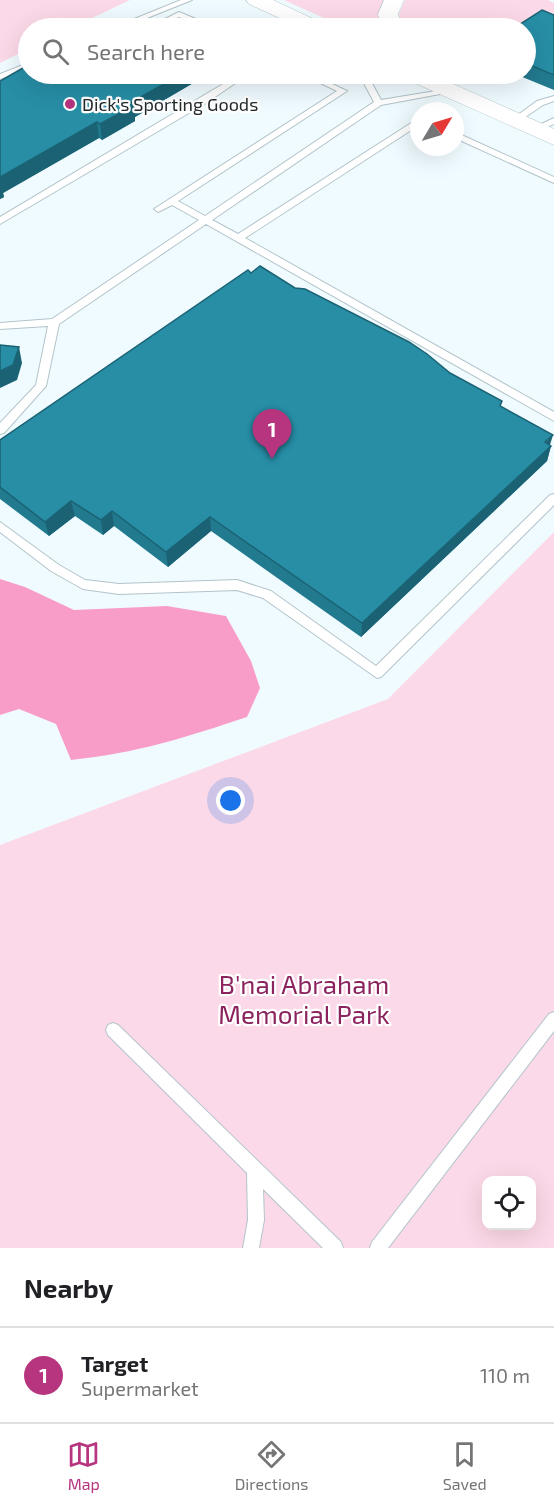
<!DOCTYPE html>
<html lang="en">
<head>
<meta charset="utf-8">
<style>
	:root { --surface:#fff; --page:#f2f2f2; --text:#202124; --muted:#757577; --line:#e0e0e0; --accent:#b7357e }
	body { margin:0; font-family:"Exo 2",sans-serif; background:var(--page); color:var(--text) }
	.controls { position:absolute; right:18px; bottom:18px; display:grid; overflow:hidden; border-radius:12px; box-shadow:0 6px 24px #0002 }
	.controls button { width:54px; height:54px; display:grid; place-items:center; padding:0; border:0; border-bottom:2px solid var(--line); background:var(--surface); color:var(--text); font:30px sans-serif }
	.compass { position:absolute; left:410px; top:102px; width:54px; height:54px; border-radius:50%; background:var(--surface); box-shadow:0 6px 24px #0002; rotate:52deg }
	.you { position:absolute; left:231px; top:801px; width:21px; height:21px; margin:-15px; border:4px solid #fff; border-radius:50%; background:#1a73e8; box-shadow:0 0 0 9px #1a73e833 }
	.badge { display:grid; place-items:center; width:39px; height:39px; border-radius:50%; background:var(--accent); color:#fff; font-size:20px; font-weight:700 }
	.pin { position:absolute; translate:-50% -50px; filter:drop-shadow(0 2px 3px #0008) }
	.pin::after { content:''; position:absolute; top:32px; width:21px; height:18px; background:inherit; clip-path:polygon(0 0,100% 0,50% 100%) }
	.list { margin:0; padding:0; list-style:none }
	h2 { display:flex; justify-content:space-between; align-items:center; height:78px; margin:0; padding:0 24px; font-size:26px }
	h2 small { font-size:20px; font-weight:400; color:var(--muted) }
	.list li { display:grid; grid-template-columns:39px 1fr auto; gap:18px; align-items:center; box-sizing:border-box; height:96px; padding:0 24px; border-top:2px solid var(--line) }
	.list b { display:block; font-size:22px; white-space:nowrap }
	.list p { margin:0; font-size:20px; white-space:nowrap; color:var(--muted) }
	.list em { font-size:20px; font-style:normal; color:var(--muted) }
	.icon { flex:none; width:33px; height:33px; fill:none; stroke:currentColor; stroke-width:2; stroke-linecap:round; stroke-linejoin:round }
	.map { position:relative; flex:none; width:554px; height:1248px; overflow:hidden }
	.search { position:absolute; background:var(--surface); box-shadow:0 6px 24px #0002; left:18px; right:18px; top:18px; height:66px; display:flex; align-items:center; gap:15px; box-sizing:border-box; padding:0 21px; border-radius:33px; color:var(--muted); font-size:22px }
	.sheet { height:174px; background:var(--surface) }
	nav { display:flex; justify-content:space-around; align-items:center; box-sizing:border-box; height:84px; border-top:2px solid var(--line); background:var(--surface); font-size:16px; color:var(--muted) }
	nav a { display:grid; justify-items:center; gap:3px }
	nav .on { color:var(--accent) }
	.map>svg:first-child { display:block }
	.green { fill:#fcd9e8; fill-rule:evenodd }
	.water { fill:#f89dc8 }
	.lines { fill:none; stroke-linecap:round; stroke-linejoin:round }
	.lane-casing { stroke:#b2c4ca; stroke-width:2 }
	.highway-casing { stroke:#b2c4ca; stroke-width:1 }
	.lane { fill:#fff; fill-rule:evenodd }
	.highway { fill:#fff; fill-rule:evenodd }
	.wall { fill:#227a8f }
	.shaded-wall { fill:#1b6374 }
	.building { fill:#278ea6; stroke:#1b6374; stroke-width:1.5 }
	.poi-dot { fill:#b7357e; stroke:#fff; stroke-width:2 }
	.labels { text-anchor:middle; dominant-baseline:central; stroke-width:4.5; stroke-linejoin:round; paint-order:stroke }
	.far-poi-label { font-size:18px; fill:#232a2c; stroke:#fff; text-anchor:start }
	.near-park-label { font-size:26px; fill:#8b235e; stroke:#fff }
</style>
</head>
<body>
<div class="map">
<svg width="554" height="1248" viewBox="0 0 554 1248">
	<rect width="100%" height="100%" fill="#f0fbff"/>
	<path class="green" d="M0 0H130L71 28H28V49L0 63Z
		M284 0H384L379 14 380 28H346Z
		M405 0H548L554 3V14L526 28H400L399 14Z
		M554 532V1248H0V845L388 699ZM486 1180H532V1226H486Z"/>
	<path class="water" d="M0 579 25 587 74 610 167 606 226 616 251 661 260 688 247 717C184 738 137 753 71 760L56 724 19 709 0 715Z"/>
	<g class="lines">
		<g class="lane-casing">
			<path id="lane" d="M181 0H192L122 28H112Z
				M179 12 213 26 214 28H205L179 17 156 28H147Z
				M28 63V68L0 79V74Z
				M227 74H236L243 78 206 103 0 224V217L233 78Z
				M302 74H311L347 91 178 201 205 216 374 102 359 74H367L381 100 454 88V92H451L381 105 212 220 238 234 419 118V125L245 238 554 412V421L206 224 59 324 46 386 4 433 0 434V423L36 385 48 326 0 329V323L52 319 199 220 172 205 158 212 154 209 337 91Z
				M554 96V101L543 105 518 122 511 120 537 101Z
				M554 118V124L535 132 531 129Z
				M455 132 554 177V183L455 138Z
				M554 494V505L381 677 377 678 263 598 237 590 119 594 83 589 51 571 0 532V522L59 565 85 580 119 584 237 580 271 591 376 666 550 495Z
				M554 1012V1031L388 1248H370L372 1242 549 1014Z
				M113 1023 118 1025 341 1242 343 1248H323L263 1189 264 1220 259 1248H243L248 1220 247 1173 108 1035 106 1030 108 1025Z"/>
		</g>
		<g class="highway-casing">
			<path id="highway" d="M246 0H273L324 24 328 28H301L249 4Z
				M384 0H404L398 14 402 28H381L378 14Z
				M403 74H431L554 129V145L406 79Z"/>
		</g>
		<use href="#lane" class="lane"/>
		<use href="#highway" class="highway"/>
	</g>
	<path class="wall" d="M554 15V90L515 74H525V28Z
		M0 81 195 82 135 117V121L102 140 99 138 3 193 4 197 0 199Z
		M251 273 295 288 450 373 501 406 551 446 547 461 361 637 211 531 168 567 114 526 103 535 75 516 49 536 0 499V440Z"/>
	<path class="shaded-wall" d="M182 74H195V82L135 117V121L102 140 100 124 130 103Z
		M97 122 99 138 3 193 4 197 0 199V177Z
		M19 347 22 363 17 380 0 388V371Z
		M553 435 549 448 551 446 547 461 361 637 362 623Z
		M71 501 75 516 49 536 45 522Z
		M112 511 114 526 103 535 101 520Z
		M210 517 211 531 168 567 166 552Z"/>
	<path class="building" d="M542 10 554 15V75L525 63V28H514Z
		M108 23 119 28H98Z
		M28 65V74H182L130 103 133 106 100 124 97 122 0 177V81Z
		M260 266 295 288 305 289 409 342 427 354 450 373 502 401 500 406 553 435 545 442 551 446 362 623 210 517 166 552 112 511 101 520 71 501 45 522 0 487V440L248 270 251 273Z
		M0 345 19 347 13 365 0 371Z"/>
	<circle class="poi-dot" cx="70" cy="104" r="6"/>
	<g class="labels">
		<g class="far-poi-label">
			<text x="82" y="104">Dick's Sporting Goods</text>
		</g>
		<g class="near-park-label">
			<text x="304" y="983">B'nai Abraham<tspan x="304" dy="30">Memorial Park</tspan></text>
		</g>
	</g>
</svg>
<div class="controls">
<button><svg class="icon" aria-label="locate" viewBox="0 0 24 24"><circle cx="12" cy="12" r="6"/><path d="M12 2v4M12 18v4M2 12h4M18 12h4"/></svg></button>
</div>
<svg class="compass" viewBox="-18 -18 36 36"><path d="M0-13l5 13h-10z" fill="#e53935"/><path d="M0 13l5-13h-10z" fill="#757577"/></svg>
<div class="you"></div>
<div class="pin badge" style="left:272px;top:459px">1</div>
<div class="search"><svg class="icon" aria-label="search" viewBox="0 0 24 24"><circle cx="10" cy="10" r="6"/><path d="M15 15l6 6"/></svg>Search here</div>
</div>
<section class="sheet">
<h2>Nearby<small></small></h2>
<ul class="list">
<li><span class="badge">1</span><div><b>Target</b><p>Supermarket</p></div><em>110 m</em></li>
</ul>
</section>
<nav>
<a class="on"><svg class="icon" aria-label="map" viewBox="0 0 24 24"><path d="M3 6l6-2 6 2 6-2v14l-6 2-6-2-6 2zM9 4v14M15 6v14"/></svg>Map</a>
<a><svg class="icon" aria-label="directions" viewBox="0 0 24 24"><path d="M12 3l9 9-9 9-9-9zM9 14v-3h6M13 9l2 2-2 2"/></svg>Directions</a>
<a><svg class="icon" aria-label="saved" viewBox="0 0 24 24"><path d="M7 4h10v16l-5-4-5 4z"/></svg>Saved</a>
</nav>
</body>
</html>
